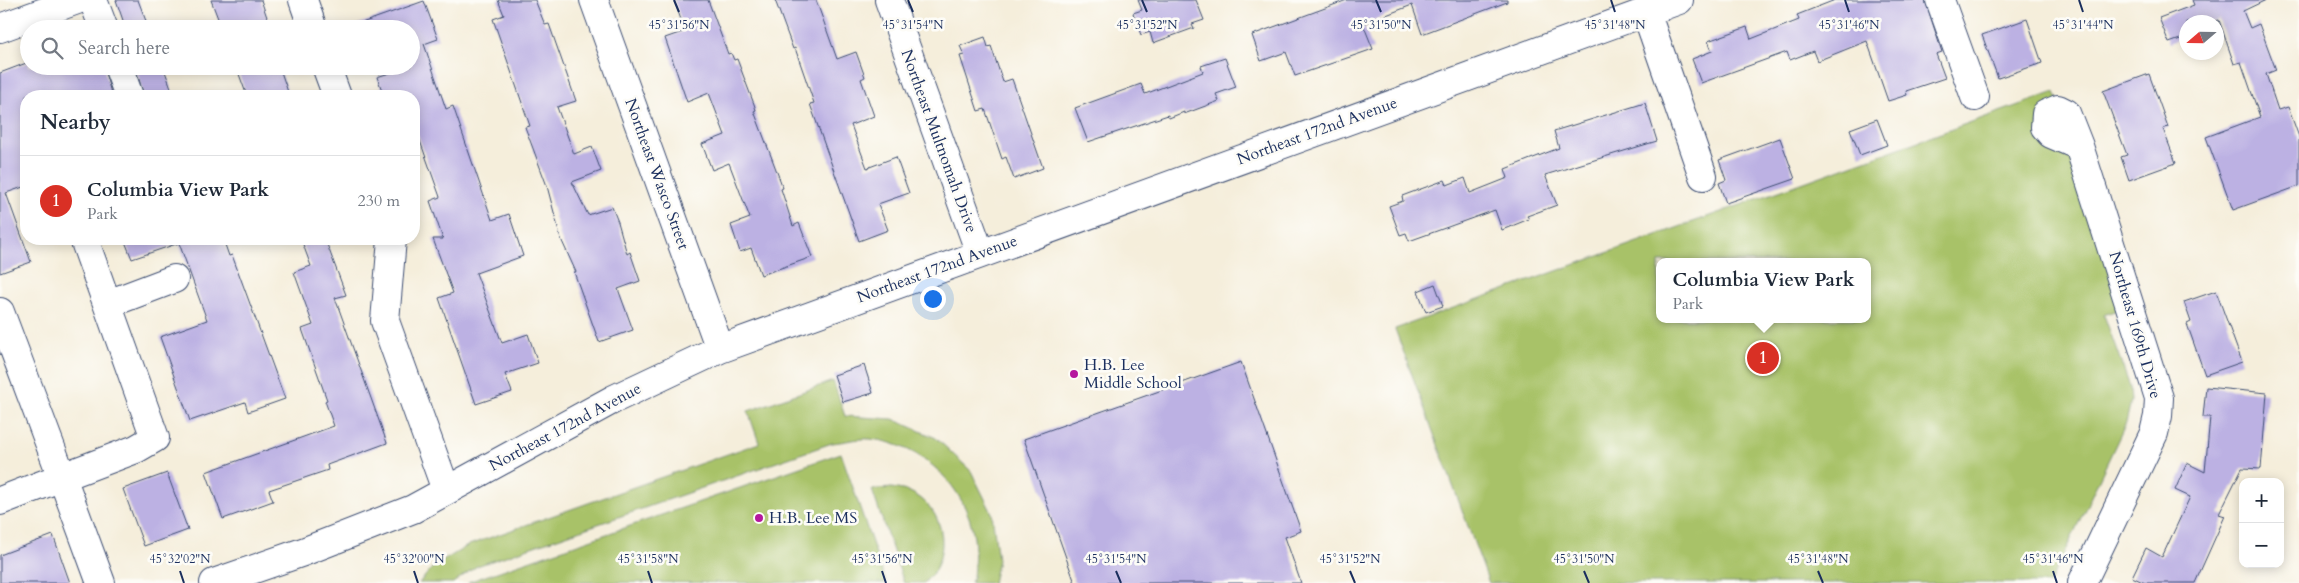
<!DOCTYPE html>
<html lang="en">
<head>
<meta charset="utf-8">
<style>
	:root { --surface:#fff; --page:#f6f6f7; --text:#1f2937; --muted:#747a83; --line:#e0e1e3; --accent:#d93025 }
	body { margin:0; font-family:Cardo,serif; background:var(--page); color:var(--text) }
	.controls { position:absolute; right:15px; bottom:15px; display:grid; overflow:hidden; border-radius:10px; box-shadow:0 2px 12px #0003 }
	.controls button { width:45px; height:45px; display:grid; place-items:center; padding:0; border:0; border-bottom:1px solid var(--line); background:var(--surface); color:var(--text); font:25px sans-serif }
	.compass { position:absolute; left:2179px; top:15px; width:45px; height:45px; border-radius:50%; background:var(--surface); box-shadow:0 2px 12px #0003; rotate:250deg }
	.you { position:absolute; left:932px; top:298px; width:18px; height:18px; margin:-12px; border:4px solid #fff; border-radius:50%; background:#1a73e8; box-shadow:0 0 0 8px #1a73e833 }
	.badge { display:grid; place-items:center; width:32px; height:32px; border-radius:50%; background:var(--accent); color:#fff; font-size:16px; font-weight:700 }
	.pin { position:absolute; translate:-50% -50%; border:2px solid #fff; box-shadow:0 1px 5px #0006 }
	.popup { position:absolute; left:1656px; top:258px; width:215px; height:65px; box-sizing:border-box; display:grid; place-content:center; border-radius:10px; background:var(--surface); filter:drop-shadow(0 1px 4px #0005); font-size:16px; white-space:nowrap; color:var(--muted) }
	.popup b { font-size:19px; color:var(--text) }
	.popup::after { content:''; position:absolute; left:50%; top:100%; margin-left:-10px; border:10px solid transparent; border-top-color:var(--surface) }
	.list { margin:0; padding:0; list-style:none }
	h2 { display:flex; justify-content:space-between; align-items:center; height:65px; margin:0; padding:0 20px; font-size:21px }
	h2 small { font-size:16px; font-weight:400; color:var(--muted) }
	.list li { display:grid; grid-template-columns:32px 1fr auto; gap:15px; align-items:center; box-sizing:border-box; height:90px; padding:0 20px; border-top:1px solid var(--line) }
	.list b { display:block; font-size:19px; white-space:nowrap }
	.list p { margin:0; font-size:16px; white-space:nowrap; color:var(--muted) }
	.list em { font-size:16px; font-style:normal; color:var(--muted) }
	.icon { flex:none; width:28px; height:28px; fill:none; stroke:currentColor; stroke-width:2; stroke-linecap:round; stroke-linejoin:round }
	.map { position:relative; flex:none; width:2299px; height:583px; overflow:hidden }
	.search { position:absolute; background:var(--surface); box-shadow:0 2px 12px #0003; left:20px; top:20px; width:400px; height:55px; display:flex; align-items:center; gap:12px; box-sizing:border-box; padding:0 18px; border-radius:28px; color:var(--muted); font-size:19px }
	.panel { position:absolute; background:var(--surface); box-shadow:0 2px 12px #0003; left:20px; top:90px; width:400px; height:155px; border-radius:20px }
	.map>svg:first-child { display:block }
	.green { fill:#a8c268; stroke:#627863; fill-rule:evenodd }
	.building { fill:#bcb1e3 }
	.lines { fill:none; stroke-linecap:round; stroke-linejoin:round }
	.minor-casing { stroke:#3c4c71; stroke-width:30 }
	.minor { stroke:#fff; stroke-width:28 }
	.ticks { fill:none; stroke:#1b2f5e; stroke-width:2 }
	.poi-dot { fill:#b5179e; stroke:#fdfcf7; stroke-width:2 }
	.labels { text-anchor:middle; dominant-baseline:central; stroke-width:5; stroke-linejoin:round; paint-order:stroke }
	.street-label { font-size:16px; fill:#1b2f5e; stroke:#fdfcf7 }
	.poi-label { font-size:16px; fill:#1b2f5e; stroke:#fdfcf7; text-anchor:start }
	.ticks-label { font-size:12px; text-anchor:middle; fill:#1b2f5e; stroke:#fdfcf7; stroke-width:5; stroke-linejoin:round; paint-order:stroke }
</style>
</head>
<body>
<div class="map">
<svg width="2299" height="583" viewBox="0 0 2299 583">
	<rect width="100%" height="100%" fill="#fdfcf7"/>
	<filter id="ink" filterUnits="userSpaceOnUse"><feTurbulence type="fractalNoise" baseFrequency=".02" numOctaves="2"/><feDisplacementMap in="SourceGraphic" scale="10" xChannelSelector="R" yChannelSelector="G"/><feConvolveMatrix kernelMatrix="1 2 1 2 8 2 1 2 1" color-interpolation-filters="sRGB"/></filter>
	<filter id="wash" filterUnits="userSpaceOnUse"><feTurbulence type="fractalNoise" baseFrequency=".0096" numOctaves="4" result="noise"/><feDisplacementMap in="SourceGraphic" scale="20" xChannelSelector="R" yChannelSelector="G"/><feGaussianBlur stdDeviation="1.12" result="paint"/><feColorMatrix in="noise" values="0 0 0 0 0 0 0 0 0 0 0 0 0 0 0 0 0 1.4 0 .05"/><feComposite in="paint" operator="in"/></filter>
	<g filter="url(#wash)">
		<rect width="100%" height="100%" fill="#f5eedb"/>
		<path class="green" d="M2055 92 2132 304 2104 315 2130 387 2131 401 2126 423 2050 583H1489L1395 329ZM1659 262H1867V319H1659Z
			M833 381 845 416 893 419 936 438 971 471 992 513 998 560 993 583H971L973 577C974 565 976 551 974 538 967 487 922 444 870 439 858 438 844 442 832 443L477 566 453 583H419L433 567 469 545 759 443 748 411Z
			M841 453 886 583 468 582Z
			M891 488C897 489 904 490 910 492 939 505 950 540 936 568 934 573 928 578 924 583H904L872 490Z"/>
		<g id="blocks">
			<path class="building" d="M116 0H138L149 29H126Z
				M211 0H261L271 29H222Z
				M498 0H535L545 25 549 24 576 101 557 107 574 154 592 147 601 171 572 182 588 215 612 207 618 222 627 254 630 252 640 281 618 289 633 330 599 342 574 272H576L561 239 547 186 525 127 530 126 493 19 504 15Z
				M674 0H708L728 54 731 53 734 60 737 59 754 104 756 110 754 111 783 188 781 189 793 226 799 223 812 257 761 275 751 248 740 252 731 225 750 218 729 163 712 170 702 144 725 135 709 93 687 102 665 38 685 31Z
				M775 0H816L837 59 856 52 865 77 861 79 874 116 851 125 867 168 896 157 909 193 878 204 888 230 859 241 810 104 814 103 795 48 793 49Z
				M1138 0H1196L1204 20 1192 24 1194 28 1153 43 1150 32 1141 35 1133 13 1142 10Z
				M1347 0H1507V2L1422 34 1412 5 1363 24 1373 49 1295 76 1286 52 1261 61 1252 35Z
				M1835 0H1925L1942 52 1936 54 1945 78 1906 91 1907 95 1888 101 1867 41 1817 61 1813 51 1790 60 1787 52 1701 83 1692 59 1712 51 1708 41 1747 27 1751 39 1799 20 1797 15Z
				M2192 0H2266L2243 11 2250 28 2259 24 2276 70 2266 74 2278 110 2288 107 2299 137V186L2233 210 2206 137 2260 117 2241 62 2234 64 2219 20 2212 22H2186V37L2169 43 2159 18 2194 5Z
				M424 1 438 39 424 44 446 109 453 106 492 220 509 214 523 256 476 273 502 343 528 334 538 363 505 374 512 392 476 404 439 298 453 293 433 239H443L430 201 440 197 414 124V96H384L377 77 411 66V29H353V26Z
				M2027 19 2042 63 1998 78 1982 35Z
				M985 37 988 47 991 46 1003 82 1012 79 1043 168 1014 179 1006 157 1002 159 985 109 978 111 960 56 964 55 960 46Z
				M1225 58 1236 87 1216 94 1219 101 1184 114V112L1169 118 1168 115 1088 142 1075 108 1141 84 1145 94 1203 72 1201 66Z
				M29 62V66H103L112 96H26V186L6 193 31 262 0 273V73Z
				M135 66H163L174 96H144Z
				M236 66H279L288 92 276 96H247Z
				M2149 74 2168 127 2163 129 2176 163 2129 180 2121 157 2127 155 2103 91Z
				M1645 103 1657 141 1545 175 1557 205 1527 216 1529 219 1502 230 1495 210 1409 241 1406 233 1400 235 1389 206 1403 201 1402 196 1445 180 1447 185 1465 178 1470 193 1508 178 1505 169 1559 148 1554 131Z
				M1877 119 1887 145 1860 155 1850 129Z
				M1780 138 1795 179 1726 203 1719 183 1726 180 1719 160Z
				M124 239H223L229 256 232 255 285 399 248 412 245 402 190 421 160 337 207 320 179 243 132 259Z
				M301 239H325L346 295 335 298 387 443 327 465 328 470 269 490 273 501 223 519 206 472 334 426 325 401 327 400 302 329 313 325 294 272 311 266Z
				M1435 284 1443 306 1426 312 1418 291Z
				M2216 291 2242 362 2205 375 2187 324 2191 322 2184 302Z
				M1241 362 1301 531 1285 537 1301 583H1075L1024 439Z
				M864 365 873 393 843 402 834 375Z
				M2206 387 2267 393 2261 469 2242 468 2219 514 2225 516 2195 583H2145L2132 577 2146 548 2162 557 2190 497 2175 490 2187 463 2205 472 2210 417H2203Z
				M167 473 188 530 144 546 123 489Z
				M53 535 70 583H0V555Z"/>
		</g>
	</g>
	<g filter="url(#ink)">
		<use href="#blocks" fill-opacity="0" stroke="#3c4c71" stroke-width="1"/>
		<g class="lines">
			<g class="minor-casing">
				<path id="minor" d="M93 0 104 29
					M303 0 313 29
					M594 0 720 349
					M889 0 980 253
					M1940 0 1975 97
					M1646 12 1703 176
					M0 28 77 0
					M118 66 129 96
					M326 66 337 96
					M2079 146 2051 134 2045 127 2046 114 2058 109 2066 113 2079 146 2159 398 2158 416 2154 433 2082 583
					M84 239 155 438 136 449 62 477 101 583
					M392 239 385 321 446 490
					M108 304 174 279
					M0 312 62 477 0 501
					M214 583 303 552 413 509 614 399 720 349 1679 0"/>
			</g>
			<use href="#minor" class="minor"/>
		</g>
	</g>
	<path class="ticks" d="M674 0 679 12M908 0 913 12M1142 0 1147 12M1376 0 1381 12M1611 0 1615 12M1845 0 1849 12M2079 0 2083 12M180 571 184 583M414 571 418 583M648 571 652 583M882 571 886 583M1116 571 1121 583M1350 571 1355 583M1584 571 1589 583M1818 571 1823 583M2053 571 2057 583"/>
	<g class="poi-dot">
		<circle cx="1074" cy="374" r="5"/>
		<circle cx="759" cy="518" r="5"/>
	</g>
	<g class="labels">
		<g class="street-label">
			<text transform="translate(1317 131) rotate(-20)">Northeast 172nd Avenue</text>
			<text transform="translate(939 141) rotate(70)">Northeast Multnomah Drive</text>
			<text transform="translate(657 174) rotate(70)">Northeast Wasco Street</text>
			<text transform="translate(937 269) rotate(-20)">Northeast 172nd Avenue</text>
			<text transform="translate(2135 325) rotate(74)">Northeast 169th Drive</text>
			<text transform="translate(565 427) rotate(-28)">Northeast 172nd Avenue</text>
		</g>
		<g class="poi-label">
			<text x="1084" y="365">H.B. Lee<tspan x="1084" dy="18">Middle School</tspan></text>
			<text x="769" y="518">H.B. Lee MS</text>
		</g>
	</g>
	<g class="ticks-label">
		<text x="679" y="29">45°31'56"N</text>
		<text x="913" y="29">45°31'54"N</text>
		<text x="1147" y="29">45°31'52"N</text>
		<text x="1381" y="29">45°31'50"N</text>
		<text x="1615" y="29">45°31'48"N</text>
		<text x="1849" y="29">45°31'46"N</text>
		<text x="2083" y="29">45°31'44"N</text>
		<text x="180" y="563">45°32'02"N</text>
		<text x="414" y="563">45°32'00"N</text>
		<text x="648" y="563">45°31'58"N</text>
		<text x="882" y="563">45°31'56"N</text>
		<text x="1116" y="563">45°31'54"N</text>
		<text x="1350" y="563">45°31'52"N</text>
		<text x="1584" y="563">45°31'50"N</text>
		<text x="1818" y="563">45°31'48"N</text>
		<text x="2053" y="563">45°31'46"N</text>
	</g>
</svg>
<div class="controls">
<button>+</button>
<button>−</button>
</div>
<svg class="compass" viewBox="-18 -18 36 36"><path d="M0-13l5 13h-10z" fill="#e53935"/><path d="M0 13l5-13h-10z" fill="#747a83"/></svg>
<div class="you"></div>
<div class="pin badge" style="left:1763px;top:358px">1</div>
<div class="popup"><b>Columbia View Park</b>Park</div>
<div class="search"><svg class="icon" aria-label="search" viewBox="0 0 24 24"><circle cx="10" cy="10" r="6"/><path d="M15 15l6 6"/></svg>Search here</div>
<section class="panel">
<h2>Nearby<small></small></h2>
<ul class="list">
<li><span class="badge">1</span><div><b>Columbia View Park</b><p>Park</p></div><em>230 m</em></li>
</ul>
</section>
</div>
</body>
</html>
